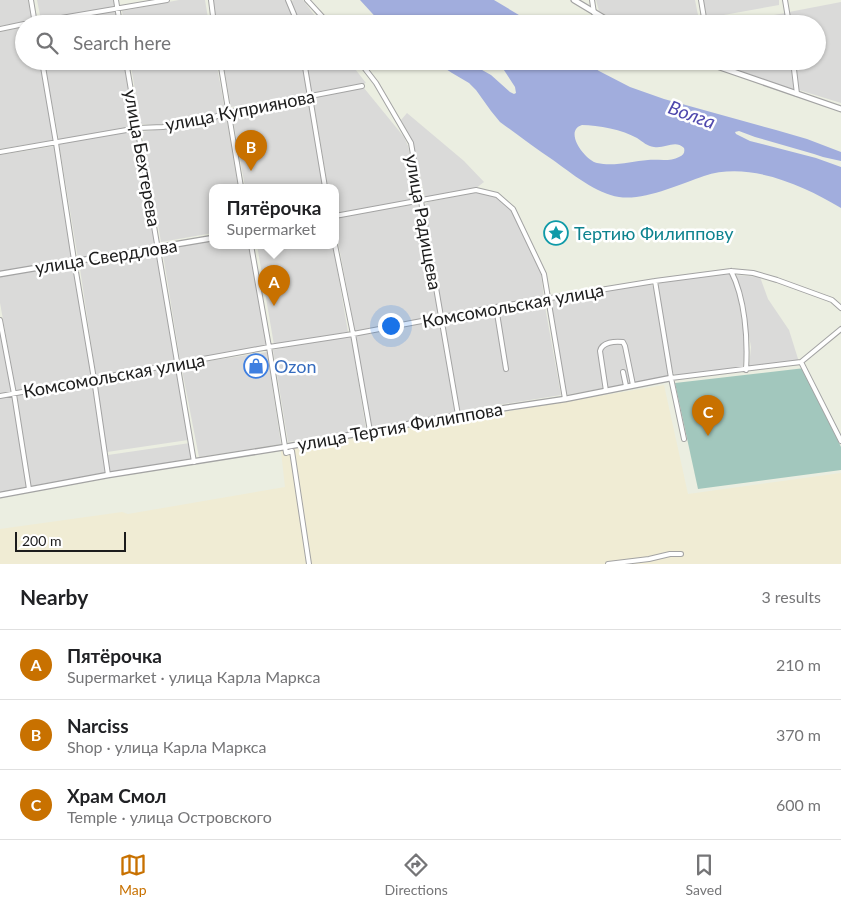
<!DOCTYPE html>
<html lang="en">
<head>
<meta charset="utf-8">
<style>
	:root { --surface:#fff; --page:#f6f6f6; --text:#202124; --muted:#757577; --line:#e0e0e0; --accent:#c87100 }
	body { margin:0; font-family:Lato,sans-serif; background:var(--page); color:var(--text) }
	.scale { position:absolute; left:15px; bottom:12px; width:111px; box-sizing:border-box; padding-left:5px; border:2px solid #1c1c1c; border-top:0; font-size:14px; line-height:18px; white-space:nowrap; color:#1c1c1c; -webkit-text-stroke:4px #fff; paint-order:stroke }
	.you { position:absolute; left:390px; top:325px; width:18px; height:18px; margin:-12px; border:4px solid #fff; border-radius:50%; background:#1a73e8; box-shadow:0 0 0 8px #1a73e833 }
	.badge { display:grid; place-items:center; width:32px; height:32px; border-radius:50%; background:var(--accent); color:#fff; font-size:16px; font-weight:700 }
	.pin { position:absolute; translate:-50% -41px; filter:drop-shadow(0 1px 2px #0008) }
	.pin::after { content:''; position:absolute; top:26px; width:18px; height:15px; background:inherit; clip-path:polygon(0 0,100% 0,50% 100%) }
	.popup { position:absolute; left:209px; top:184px; width:130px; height:65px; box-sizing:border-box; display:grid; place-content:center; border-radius:10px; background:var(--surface); filter:drop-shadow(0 1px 4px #0005); font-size:16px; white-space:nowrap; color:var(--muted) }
	.popup b { font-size:19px; color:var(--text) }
	.popup::after { content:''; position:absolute; left:50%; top:100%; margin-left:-10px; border:10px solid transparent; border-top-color:var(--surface) }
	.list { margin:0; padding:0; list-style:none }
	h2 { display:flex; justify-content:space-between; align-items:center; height:65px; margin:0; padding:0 20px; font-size:21px }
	h2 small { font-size:16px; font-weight:400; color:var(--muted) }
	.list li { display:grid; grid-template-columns:32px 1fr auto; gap:15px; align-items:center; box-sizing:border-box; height:70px; padding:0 20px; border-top:1px solid var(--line) }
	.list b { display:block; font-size:19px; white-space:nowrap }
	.list p { margin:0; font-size:16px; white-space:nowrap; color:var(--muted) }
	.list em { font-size:16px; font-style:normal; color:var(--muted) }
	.icon { flex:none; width:28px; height:28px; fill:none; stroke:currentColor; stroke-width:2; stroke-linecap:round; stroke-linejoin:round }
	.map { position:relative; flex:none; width:841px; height:564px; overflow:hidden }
	.search { position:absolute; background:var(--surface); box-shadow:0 1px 4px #0004; left:15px; right:15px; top:15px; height:55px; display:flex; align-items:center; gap:12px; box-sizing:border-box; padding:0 18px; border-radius:28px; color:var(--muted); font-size:19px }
	.sheet { height:275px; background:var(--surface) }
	nav { display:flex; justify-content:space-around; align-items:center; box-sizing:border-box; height:70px; border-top:1px solid var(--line); background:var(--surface); font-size:14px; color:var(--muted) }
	nav a { display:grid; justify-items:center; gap:2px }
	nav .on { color:var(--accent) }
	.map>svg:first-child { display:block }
	.residential { fill:#dadad9 }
	.military { fill:#f0ecd4 }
	.cemetery { fill:#a2c7bd }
	.water { fill:#a1addd; fill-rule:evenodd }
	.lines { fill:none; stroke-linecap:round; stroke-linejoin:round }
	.minor-casing { stroke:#a3a3a3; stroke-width:6 }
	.tertiary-casing { stroke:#a3a3a3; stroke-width:7 }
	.minor { stroke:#fff; stroke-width:4 }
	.tertiary { stroke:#fff; stroke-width:4.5 }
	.labels { text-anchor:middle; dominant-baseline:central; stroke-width:5; stroke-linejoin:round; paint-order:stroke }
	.street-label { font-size:18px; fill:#1c1c1c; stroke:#fff }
	.culture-label { font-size:18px; fill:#0d838f; stroke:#fff; text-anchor:start }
	.shop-label { font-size:18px; fill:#366cbe; stroke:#fff; text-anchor:start }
	.water-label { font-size:19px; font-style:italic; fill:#4e47ad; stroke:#fff }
</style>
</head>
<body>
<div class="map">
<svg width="841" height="564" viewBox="0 0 841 564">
	<rect width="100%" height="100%" fill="#ebeee1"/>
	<path class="residential" d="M0 0H28L32 21 0 26Z
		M37 0H117L118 6 41 20Z
		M179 0H205L209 24H124L122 11Z
		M212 0H286L295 24H217Z
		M294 0H303L321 24H298L291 1Z
		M596 0H695L699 20 667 24H622L599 11Z
		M703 0H779V5L707 18Z
		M841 2V103L799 90 795 61H817V24H791L789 12Z
		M116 11 118 24H38Z
		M786 13 787 24H721Z
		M24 27V61H40L54 140 0 149V32Z
		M44 61H124L135 126 59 140Z
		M130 61H216L225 110 208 117 185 121 156 125 141 124Z
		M223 61H301L308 94 231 107Z
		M306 61H349L366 83 312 94Z
		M714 61H791L794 90 715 62Z
		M364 88 404 137 408 146 420 199 335 213V187H328L313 98Z
		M308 99 324 187H245L232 114Z
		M407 113 464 161 484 182 475 189 425 198 412 141 401 120Z
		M226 115 238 187H213V233L161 242 142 132 210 121Z
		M136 130 156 244 78 259 59 144Z
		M55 146 73 258 0 272V155Z
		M478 192 497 195 512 211 541 274 544 298 443 315 424 205 428 202Z
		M421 203 439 313 436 317 355 331 335 226V218Z
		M213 241V245H249L267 346 185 361 180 360 162 248Z
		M257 245H333L348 332 274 345Z
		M157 248 177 361 96 377 79 262Z
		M74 263 92 375 88 378 16 391 0 303V276Z
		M727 273 731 274 736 285 743 328 745 348 743 367 675 375 673 373 657 287 659 283Z
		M736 275 760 277 768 299 789 330 799 362 749 367 751 347 744 308Z
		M641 284H651L655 289 668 374 667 377 565 395 550 301 551 299Z
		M544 301 561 395 460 411 444 319Z
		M439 320 455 413 372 428 355 335Z
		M0 326 13 393 0 395Z
		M351 336 366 429 288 442 273 350 300 344Z
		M267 352 281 444 199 457 181 365Z
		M177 367 188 440 107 452 96 380Z
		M90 382 92 383 106 473 31 486 17 395Z
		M12 396 27 487 0 492V398Z
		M190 443 192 458 110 473 108 455Z"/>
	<path class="military" d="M664 385 688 494 841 473V564H0V529L122 512 128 514 285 487 281 451 367 435Z"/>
	<path class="cemetery" d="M805 368 841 447V470L698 489 675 383Z"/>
	<path class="water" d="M360 0H494L534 24H467L461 17 457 16 455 18 458 24H382Z
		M434 61H466L491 75 510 92 514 94 516 93 515 87 498 61H584L599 71 630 87 664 99 776 130 807 139 841 152V161L823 157 814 154 755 137 739 131 735 132 736 134 750 141 816 158 841 167V208C803 185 749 161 704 176 680 184 644 201 619 197 597 194 571 173 553 160 535 148 518 135 500 122L491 111 476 90 469 83 452 73ZM582 125C598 125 623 130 637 138 643 142 647 146 654 147 665 149 675 139 684 148 685 152 684 155 679 157 670 162 658 159 648 160 632 161 614 167 597 163 585 160 563 131 582 125Z"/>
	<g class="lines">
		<g class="minor-casing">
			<path id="minor" d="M31 0 35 24
				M116 0 120 24
				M211 0 214 24
				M288 0 298 24
				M307 0 329 24
				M592 0 594 13
				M701 0 705 24
				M785 0 789 24
				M26 24 167 0
				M0 29 24 24
				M42 61 56 143 74 260 94 379 108 475
				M126 61 194 462
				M220 61 241 187
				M304 61 325 187
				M359 61 376 83 411 143 458 415
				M793 61 797 94
				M0 152 138 128 163 127 209 119 228 112 362 86
				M335 216 476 190 497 195 513 209 544 274 565 399
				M251 245 269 347 286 453 292 451 309 564
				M335 245 353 334 370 431
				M731 271C745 298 748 339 746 370
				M655 281 671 378 684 439
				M496 307 506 369
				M0 320 14 394 29 489
				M801 362 841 441
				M801 362 841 329
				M623 372 626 386
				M671 378 801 362
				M606 391 600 351C602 342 615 341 623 342L625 346 633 385
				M0 396 269 347 353 334 496 307 655 281 731 271 753 273 777 280 832 300 841 308
				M608 564 649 559 670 554H681"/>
		</g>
		<g class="tertiary-casing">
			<path id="tertiary" d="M574 0 614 24
				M702 61 841 109
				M0 274 213 238
				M0 495 108 475 285 447 458 415 565 399 671 378"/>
		</g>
		<use href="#minor" class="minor"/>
		<use href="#tertiary" class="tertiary"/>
	</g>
	<defs>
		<g id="sight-ring" transform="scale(1.25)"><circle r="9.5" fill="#fff" stroke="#0f9aa8" stroke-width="1.5"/><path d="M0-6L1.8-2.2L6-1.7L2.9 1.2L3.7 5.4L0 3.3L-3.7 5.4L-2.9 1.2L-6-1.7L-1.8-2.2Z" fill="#0f9aa8"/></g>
		<g id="shop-ring" transform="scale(1.25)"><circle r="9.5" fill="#fff" stroke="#3f7fe0" stroke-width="1.5"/><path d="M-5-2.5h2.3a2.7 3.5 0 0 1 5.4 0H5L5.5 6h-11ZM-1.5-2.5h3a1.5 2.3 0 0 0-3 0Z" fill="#3f7fe0"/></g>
	</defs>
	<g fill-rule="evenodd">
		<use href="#sight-ring" x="556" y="233"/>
		<use href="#shop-ring" x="256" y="366"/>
	</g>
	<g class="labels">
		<g class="street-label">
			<text transform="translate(240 110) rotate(-11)">улица Куприянова</text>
			<text transform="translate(143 158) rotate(80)">улица Бехтерева</text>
			<text transform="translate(424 222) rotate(80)">улица Радищева</text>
			<text transform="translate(106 256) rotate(-9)">улица Свердлова</text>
			<text transform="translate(513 305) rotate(-10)">Комсомольская улица</text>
			<text transform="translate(114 375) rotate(-10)">Комсомольская улица</text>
			<text transform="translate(400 426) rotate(-10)">улица Тертия Филиппова</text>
		</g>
		<g class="culture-label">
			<text x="574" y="233">Тертию Филиппову</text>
		</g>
		<g class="shop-label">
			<text x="274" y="366">Ozon</text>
		</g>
		<g class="water-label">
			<text transform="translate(692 114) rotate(20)">Волга</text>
		</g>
	</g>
</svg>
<div class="scale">200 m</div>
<div class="you"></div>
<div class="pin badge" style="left:274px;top:306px">A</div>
<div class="popup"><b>Пятёрочка</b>Supermarket</div>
<div class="pin badge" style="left:251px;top:171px">B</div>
<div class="pin badge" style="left:708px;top:436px">C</div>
<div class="search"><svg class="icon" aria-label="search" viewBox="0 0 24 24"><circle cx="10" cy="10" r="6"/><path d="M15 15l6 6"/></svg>Search here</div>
</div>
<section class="sheet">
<h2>Nearby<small>3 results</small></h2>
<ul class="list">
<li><span class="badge">A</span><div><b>Пятёрочка</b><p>Supermarket · улица Карла Маркса</p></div><em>210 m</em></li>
<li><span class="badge">B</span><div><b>Narciss</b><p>Shop · улица Карла Маркса</p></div><em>370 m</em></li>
<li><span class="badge">C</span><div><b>Храм Смол</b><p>Temple · улица Островского</p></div><em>600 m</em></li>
</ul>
</section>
<nav>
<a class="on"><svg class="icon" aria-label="map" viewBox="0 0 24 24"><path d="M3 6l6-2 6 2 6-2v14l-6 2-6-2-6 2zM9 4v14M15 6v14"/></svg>Map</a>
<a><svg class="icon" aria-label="directions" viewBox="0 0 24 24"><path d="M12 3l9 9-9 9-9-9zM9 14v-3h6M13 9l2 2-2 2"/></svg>Directions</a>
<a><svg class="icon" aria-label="saved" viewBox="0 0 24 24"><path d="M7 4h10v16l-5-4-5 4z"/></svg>Saved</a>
</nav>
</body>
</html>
